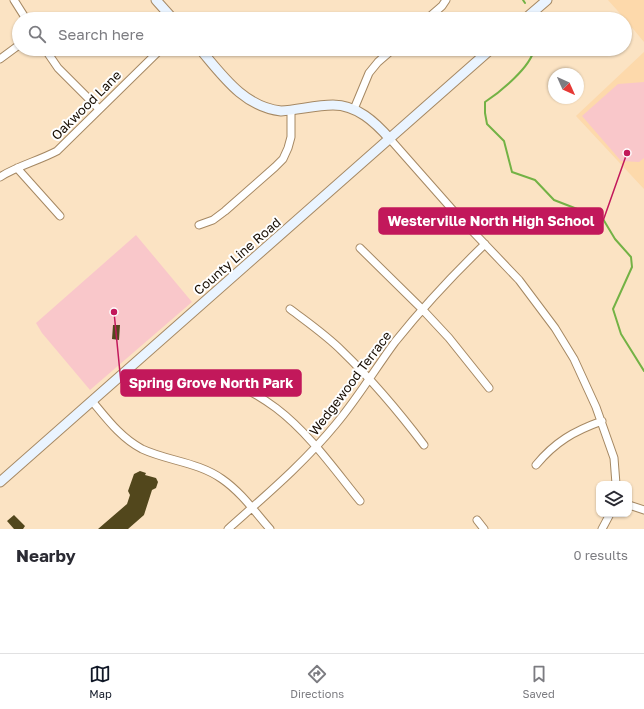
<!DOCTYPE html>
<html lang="en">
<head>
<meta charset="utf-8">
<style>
	:root { --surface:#fff; --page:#f7f7f7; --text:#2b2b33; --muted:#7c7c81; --line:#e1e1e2; --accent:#111827 }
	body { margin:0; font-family:"Golos Text",sans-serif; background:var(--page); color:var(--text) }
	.controls { position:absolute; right:12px; bottom:12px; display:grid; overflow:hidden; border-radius:8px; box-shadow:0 1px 3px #0004 }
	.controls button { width:36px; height:36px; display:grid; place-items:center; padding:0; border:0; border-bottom:1px solid var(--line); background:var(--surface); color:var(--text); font:20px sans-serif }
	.compass { position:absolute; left:548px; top:68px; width:36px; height:36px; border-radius:50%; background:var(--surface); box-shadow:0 1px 3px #0004; rotate:135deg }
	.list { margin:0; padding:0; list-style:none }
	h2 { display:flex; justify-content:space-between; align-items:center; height:52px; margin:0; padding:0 16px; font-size:17px }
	h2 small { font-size:13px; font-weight:400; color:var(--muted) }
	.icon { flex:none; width:22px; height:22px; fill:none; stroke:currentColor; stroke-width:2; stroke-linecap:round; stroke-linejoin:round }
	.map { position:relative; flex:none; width:644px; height:529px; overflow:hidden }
	.search { position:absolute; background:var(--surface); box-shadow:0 1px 3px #0004; left:12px; right:12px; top:12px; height:44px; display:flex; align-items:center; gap:10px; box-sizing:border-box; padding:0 14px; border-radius:22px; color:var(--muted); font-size:15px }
	.sheet { height:124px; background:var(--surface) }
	nav { display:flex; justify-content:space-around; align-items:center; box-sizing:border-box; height:56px; border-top:1px solid var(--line); background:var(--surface); font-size:11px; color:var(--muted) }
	nav a { display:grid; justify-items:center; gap:2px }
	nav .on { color:var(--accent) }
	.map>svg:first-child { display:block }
	.built { fill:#fdd9ab }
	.green { fill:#f9c7ca }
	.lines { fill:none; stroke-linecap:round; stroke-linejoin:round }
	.stream { stroke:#73b245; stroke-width:2 }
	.building { fill:#52471c }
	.street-casing { stroke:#a58863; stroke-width:9 }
	.secondary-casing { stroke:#a58863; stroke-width:11 }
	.street { stroke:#fff; stroke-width:7 }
	.secondary { stroke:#eaf4ff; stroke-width:9 }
	.labels { text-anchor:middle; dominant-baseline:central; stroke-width:4; stroke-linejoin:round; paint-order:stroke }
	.street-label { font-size:13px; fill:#170d02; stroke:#fff }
	.leader { fill:none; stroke:#c2185b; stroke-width:1.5 }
	.callout-dot { fill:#c2185b; stroke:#fff; stroke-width:1.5 }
	.callout { fill:#c2185b; stroke:#c2185b; stroke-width:1.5 }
	.callout-label { font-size:14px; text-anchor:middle; font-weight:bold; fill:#fff }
</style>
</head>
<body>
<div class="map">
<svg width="644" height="529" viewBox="0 0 644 529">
	<rect width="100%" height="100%" fill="#fbe3c3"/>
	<path class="built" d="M608 0H644V42L625 19Z
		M644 52V189L576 116Z"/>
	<path class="green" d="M644 82V158L639 162 621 161 582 116 618 84Z
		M136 235 192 302 90 390 42 333 36 323Z"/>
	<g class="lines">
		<path class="stream" d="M523 0 525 3
			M534 49C531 67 500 92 485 102V113L487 124 504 141 512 172 535 180 554 200 603 219 615 239 631 257 632 267 613 309 621 334 644 371"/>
	</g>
	<path class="building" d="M113 325H120L119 340 112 339Z
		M140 471 146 473 145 475 156 478 158 482 156 488 152 490 144 515 128 529H98L127 504 130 495 128 491 134 474Z
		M14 515 25 526 23 529H14L7 521Z"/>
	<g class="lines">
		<g class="street-casing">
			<path id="street" d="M14 0 26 19
				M427 19 442 6 446 0
				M45 49 58 68 99 109
				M0 59 19 45
				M354 109 369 73 378 62 393 49
				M390 139 458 216 519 280 555 328 574 359 596 407 614 458 616 484
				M17 168 60 216
				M0 177C17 166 38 161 57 151L161 49
				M199 225 213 220 225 211 275 167 283 159 288 148 291 137V110
				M360 248 422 309 449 338 489 388
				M290 309C307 322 326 335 342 351 372 380 399 412 424 445
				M217 375C238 384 257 394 276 408 309 433 334 469 360 501
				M92 401C107 419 121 438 142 449 168 461 198 462 222 479 241 492 255 512 270 529
				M536 465C555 442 574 431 602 421
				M629 505 644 510
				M477 520 484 529
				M228 529C266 495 304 463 336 424 358 398 375 369 395 342 423 307 453 275 485 244
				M602 529 610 514"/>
		</g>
		<g class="secondary-casing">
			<path id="secondary" d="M156 0 173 19
				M525 19 547 0
				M200 49C222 75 244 107 281 111 298 110 316 105 333 105 357 105 375 122 390 139
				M0 482 491 49"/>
		</g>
		<use href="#street" class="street"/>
		<use href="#secondary" class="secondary"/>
	</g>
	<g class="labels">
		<g class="street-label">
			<text transform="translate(86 105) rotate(-45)">Oakwood Lane</text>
			<text transform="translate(237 256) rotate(-41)">County Line Road</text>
			<text transform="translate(350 383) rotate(-53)">Wedgewood Terrace</text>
		</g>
	</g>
	<path class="leader" d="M627 153L603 221M114 312L121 383"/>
	<g class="callout-dot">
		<circle cx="627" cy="153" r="4"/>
		<circle cx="114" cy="312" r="4"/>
	</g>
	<g class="callout">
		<rect x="379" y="208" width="224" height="26" rx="4"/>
		<rect x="121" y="370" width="180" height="26" rx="4"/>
	</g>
	<g class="callout-label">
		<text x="491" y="226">Westerville North High School</text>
		<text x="211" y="388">Spring Grove North Park</text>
	</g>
</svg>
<div class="controls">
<button><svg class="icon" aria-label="layers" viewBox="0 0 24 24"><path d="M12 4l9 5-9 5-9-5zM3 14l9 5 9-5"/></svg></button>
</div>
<svg class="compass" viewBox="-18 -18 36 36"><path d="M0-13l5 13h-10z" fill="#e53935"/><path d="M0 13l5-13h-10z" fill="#7c7c81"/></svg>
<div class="search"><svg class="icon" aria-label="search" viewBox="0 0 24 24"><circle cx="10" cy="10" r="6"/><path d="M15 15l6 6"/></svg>Search here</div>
</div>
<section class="sheet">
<h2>Nearby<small>0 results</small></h2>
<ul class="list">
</ul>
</section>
<nav>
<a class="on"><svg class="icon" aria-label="map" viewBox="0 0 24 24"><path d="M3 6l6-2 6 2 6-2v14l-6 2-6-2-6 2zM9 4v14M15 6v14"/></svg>Map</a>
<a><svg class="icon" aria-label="directions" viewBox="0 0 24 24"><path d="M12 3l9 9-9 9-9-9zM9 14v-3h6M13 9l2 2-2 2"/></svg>Directions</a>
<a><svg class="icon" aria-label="saved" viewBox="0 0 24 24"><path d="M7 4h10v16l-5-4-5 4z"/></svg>Saved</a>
</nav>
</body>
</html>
